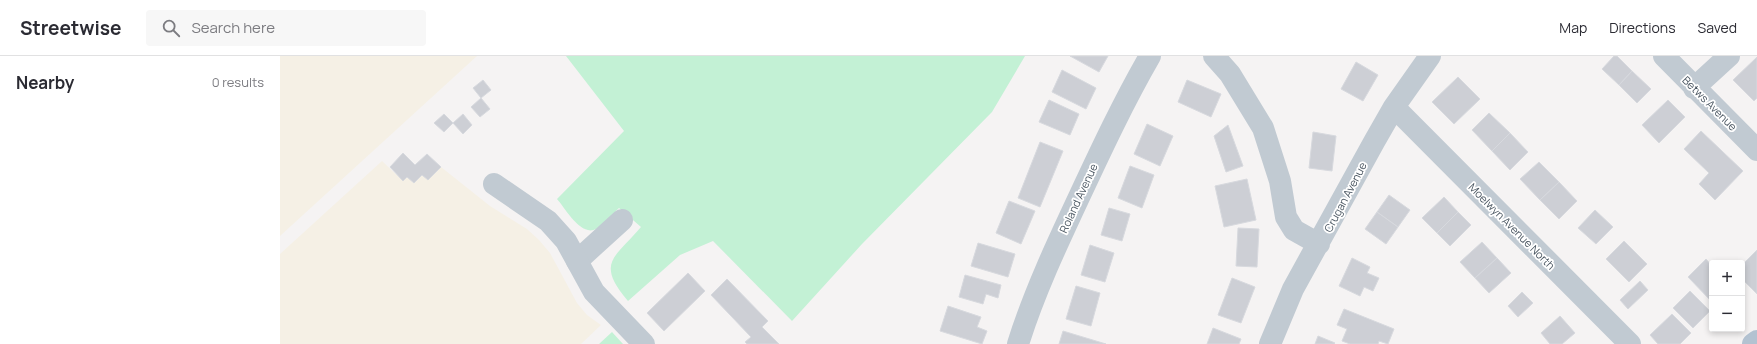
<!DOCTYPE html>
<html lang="en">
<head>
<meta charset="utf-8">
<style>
	:root { --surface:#fff; --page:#f7f7f7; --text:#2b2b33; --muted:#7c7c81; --line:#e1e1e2 }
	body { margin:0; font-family:Manrope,sans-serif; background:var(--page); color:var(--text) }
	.controls { position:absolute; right:12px; bottom:12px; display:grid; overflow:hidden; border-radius:4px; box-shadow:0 2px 6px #0003 }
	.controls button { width:36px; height:36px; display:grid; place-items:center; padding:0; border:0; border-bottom:1px solid var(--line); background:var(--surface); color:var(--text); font:20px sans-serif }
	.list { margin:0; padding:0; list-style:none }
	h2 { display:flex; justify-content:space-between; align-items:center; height:52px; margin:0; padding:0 16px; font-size:17px }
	h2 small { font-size:13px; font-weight:400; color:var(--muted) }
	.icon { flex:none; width:22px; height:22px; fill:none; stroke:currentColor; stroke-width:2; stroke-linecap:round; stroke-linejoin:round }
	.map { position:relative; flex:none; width:1477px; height:288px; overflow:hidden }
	header { display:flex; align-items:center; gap:24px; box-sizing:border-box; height:56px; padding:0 20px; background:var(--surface); border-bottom:1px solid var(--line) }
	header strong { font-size:19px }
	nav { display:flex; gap:22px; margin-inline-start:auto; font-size:14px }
	.search { width:280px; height:36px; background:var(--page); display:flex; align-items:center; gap:10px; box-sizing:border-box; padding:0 14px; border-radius:4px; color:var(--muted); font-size:15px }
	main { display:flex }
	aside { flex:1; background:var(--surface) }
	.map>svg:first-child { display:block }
	.green { fill:#c3f1d5 }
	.sand { fill:#f5f0e5 }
	.building { fill:#cdcfd5; stroke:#d7d9de }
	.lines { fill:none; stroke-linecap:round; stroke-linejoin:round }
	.minor { stroke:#c1cad2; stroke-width:22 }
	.tertiary { stroke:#c1cad2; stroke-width:22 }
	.primary { stroke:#b3c2d1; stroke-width:22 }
	.labels { text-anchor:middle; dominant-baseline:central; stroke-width:3.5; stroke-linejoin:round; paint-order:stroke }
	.street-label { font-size:11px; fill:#4a5661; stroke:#fff }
</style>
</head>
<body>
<header>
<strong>Streetwise</strong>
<div class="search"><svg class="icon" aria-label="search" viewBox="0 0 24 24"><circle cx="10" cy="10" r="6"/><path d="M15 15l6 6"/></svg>Search here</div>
<nav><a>Map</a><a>Directions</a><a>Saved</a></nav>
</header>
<main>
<aside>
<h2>Nearby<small>0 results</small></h2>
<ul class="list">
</ul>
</aside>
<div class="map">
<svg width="1477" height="288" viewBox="0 0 1477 288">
	<rect width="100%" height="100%" fill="#f5f3f3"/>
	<path class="green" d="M286 0H745L712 56 582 188 512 265 433 185 400 199 348 245C315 206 335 202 361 171L339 152C332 158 324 169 316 173 301 181 285 152 277 143L344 75Z
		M332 276 343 288H319Z"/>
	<path class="sand" d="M0 0H197L0 180Z
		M102 105 123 125 127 121 134 127 142 119 148 124 161 111 210 150 247 173 259 184 270 197 297 247 307 259 321 269 301 288H0V198Z"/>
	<path class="building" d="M790 0H828L819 16Z
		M1334 0H1337L1352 15 1339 29 1322 13Z
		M1477 1V42L1474 45 1453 24Z
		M1076 6 1098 19 1083 45 1061 33Z
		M782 14 816 32 806 53 772 36Z
		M1352 15 1371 33 1357 47 1339 29Z
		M1178 21 1200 43 1174 68 1152 46Z
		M203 24 211 34 201 42 193 32Z
		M907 24 941 38 931 61 898 46Z
		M201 42 210 53 200 61 191 51Z
		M769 44 799 58 790 79 759 66Z
		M1388 44 1405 61 1379 87 1362 69Z
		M1209 57 1230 77 1212 95 1192 74Z
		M164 58 173 67 164 76 154 67Z
		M183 58 192 69 183 78 173 67Z
		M867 68 893 80 880 110 854 98Z
		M948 69 963 110 946 116 934 80Z
		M1421 75 1463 115 1435 144 1419 128 1429 117 1404 93Z
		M1033 76 1056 80 1052 115 1029 112Z
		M1230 77 1248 96 1230 114 1212 95Z
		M760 86 783 95 760 151 738 142Z
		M123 97 135 109 147 98 161 111 148 124 142 119 134 127 127 121 123 125 110 111Z
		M1259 106 1279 126 1260 144 1240 123Z
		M850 110 874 119 862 152 838 142Z
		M967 123 976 164 944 171 935 130Z
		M1279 126 1297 145 1279 163 1260 144Z
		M1109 139 1130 154 1118 171 1097 156Z
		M1164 141 1178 156 1157 177 1142 162Z
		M729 145 755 155 741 188 716 177Z
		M829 152 850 158 842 185 821 179Z
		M1315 154 1333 171 1316 188 1298 172Z
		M1097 156 1118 171 1106 188 1085 173Z
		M1178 156 1191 169 1170 190 1157 177Z
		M958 172 979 173 977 211 956 210Z
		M1344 185 1367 208 1349 226 1326 203Z
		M1202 186 1217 202 1195 222 1180 206Z
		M698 187 735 198 728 221 691 210Z
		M810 189 834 197 825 226 801 219Z
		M1477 194V238L1462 223V209Z
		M1072 202 1090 211 1087 217 1099 222 1093 235 1084 231 1080 240 1059 230Z
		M1217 202 1231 217 1209 237 1195 222Z
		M1426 203 1432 210V246L1408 221Z
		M408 217 425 235 384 275 367 257Z
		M685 219 721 229 718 242 706 238 703 248 679 241Z
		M952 222 975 231 961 267 938 259Z
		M447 223 488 265 482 271 499 288H467L465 286 471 281 431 239Z
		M1360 225 1368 234 1348 253 1340 244Z
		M796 230 820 237 811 270 786 263Z
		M1410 235 1430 255 1413 272 1393 252Z
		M1242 236 1253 247 1238 261 1228 250Z
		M668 250 701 261 697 271 707 275 702 288 660 275Z
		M1064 253 1114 273 1108 288 1099 285 1098 288H1070L1062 285 1067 273 1057 269Z
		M1392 258 1411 277 1400 288H1378L1370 279Z
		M1280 260 1295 277 1282 288H1270L1261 277Z
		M933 272 961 283 959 288H927Z
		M783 275 826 288H779Z
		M1038 280 1055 287 1054 288H1035Z"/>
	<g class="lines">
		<path class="minor" d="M934 0 950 18 983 72 1000 125 1006 161 1014 174 1039 188
			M1384 0 1477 94
			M1414 32 1449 0
			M1114 51 1350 288
			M297 205 342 164
			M738 288C754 237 777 188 800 139 822 92 844 45 870 0
			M990 288 1013 233 1094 86 1114 51 1150 0"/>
		<path class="tertiary" d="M214 128 268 165 286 185 314 236 364 288"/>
		<path class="primary" d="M1473 288 1477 285"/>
	</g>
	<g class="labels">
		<g class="street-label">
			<text transform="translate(1430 47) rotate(45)">Betws Avenue</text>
			<text transform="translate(1065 141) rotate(-62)">Crugan Avenue</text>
			<text transform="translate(798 142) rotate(-65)">Roland Avenue</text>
			<text transform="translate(1232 170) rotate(45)">Moelwyn Avenue North</text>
		</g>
	</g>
</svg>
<div class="controls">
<button>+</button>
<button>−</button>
</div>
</div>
</main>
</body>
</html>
